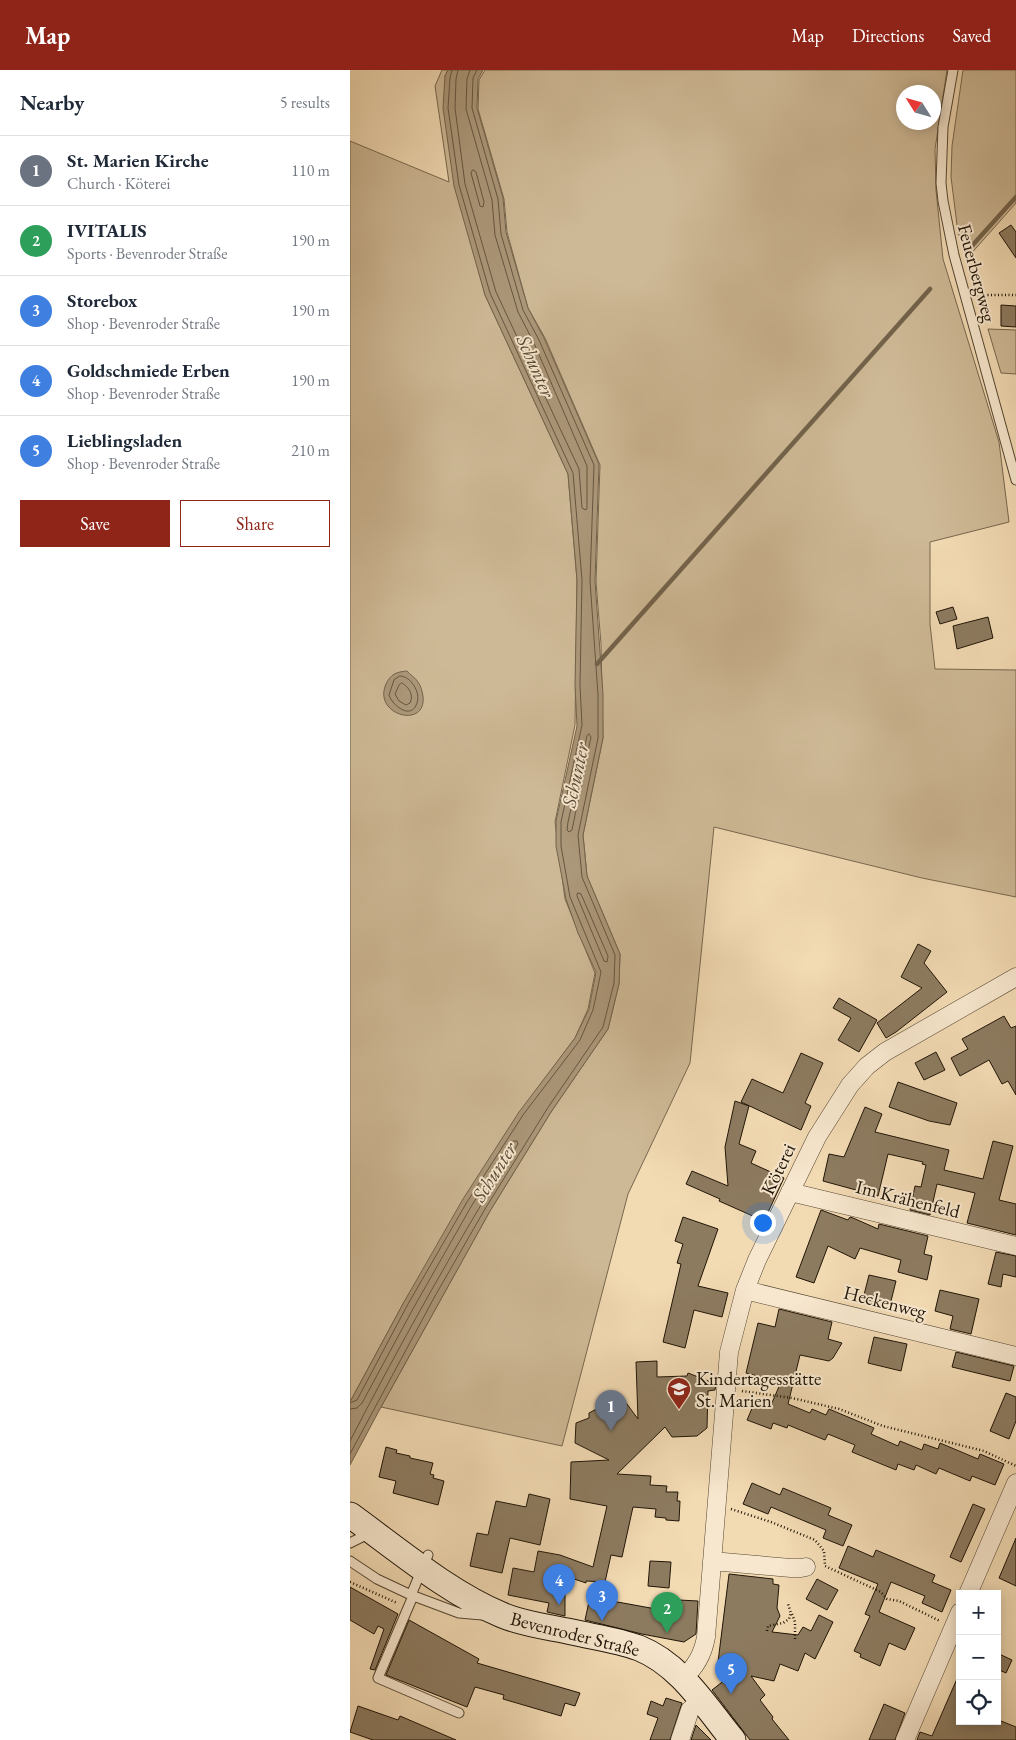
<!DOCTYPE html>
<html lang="en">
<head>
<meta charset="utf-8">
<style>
	:root { --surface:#fff; --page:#f2f2f3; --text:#1f2937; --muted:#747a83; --line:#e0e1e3; --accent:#8f2418 }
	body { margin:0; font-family:"EB Garamond",serif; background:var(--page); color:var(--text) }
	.controls { position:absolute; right:15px; bottom:15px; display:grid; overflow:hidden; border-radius:0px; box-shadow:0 2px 12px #0003 }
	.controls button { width:45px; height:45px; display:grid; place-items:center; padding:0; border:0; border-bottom:1px solid var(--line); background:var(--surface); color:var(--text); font:25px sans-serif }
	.compass { position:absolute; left:546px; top:15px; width:45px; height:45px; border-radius:50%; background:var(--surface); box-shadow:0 2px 12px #0003; rotate:307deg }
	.you { position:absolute; left:412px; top:1152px; width:18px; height:18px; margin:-12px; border:4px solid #fff; border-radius:50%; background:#1a73e8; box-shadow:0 0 0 8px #1a73e833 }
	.badge { display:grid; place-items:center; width:32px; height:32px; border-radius:50%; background:var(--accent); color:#fff; font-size:16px; font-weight:700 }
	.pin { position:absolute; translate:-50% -41px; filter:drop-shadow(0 1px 2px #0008) }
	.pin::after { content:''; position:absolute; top:26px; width:18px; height:15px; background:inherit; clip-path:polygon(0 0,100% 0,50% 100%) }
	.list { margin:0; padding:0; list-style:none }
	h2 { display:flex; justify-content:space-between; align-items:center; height:65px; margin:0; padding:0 20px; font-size:21px }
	h2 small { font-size:16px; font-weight:400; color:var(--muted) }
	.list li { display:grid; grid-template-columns:32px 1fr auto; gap:15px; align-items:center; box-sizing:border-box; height:70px; padding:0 20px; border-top:1px solid var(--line) }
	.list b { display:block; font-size:19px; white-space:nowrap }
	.list p { margin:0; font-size:16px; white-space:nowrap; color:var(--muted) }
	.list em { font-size:16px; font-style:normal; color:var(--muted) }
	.actions { display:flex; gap:10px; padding:15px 20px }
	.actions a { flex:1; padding:11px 0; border:1px solid var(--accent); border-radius:0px; text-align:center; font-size:18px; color:var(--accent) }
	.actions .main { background:var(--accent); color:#fff }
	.icon { flex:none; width:28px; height:28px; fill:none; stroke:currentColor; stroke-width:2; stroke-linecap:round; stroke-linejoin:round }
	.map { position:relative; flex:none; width:666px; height:1670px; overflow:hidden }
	header { display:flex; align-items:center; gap:30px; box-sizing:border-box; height:70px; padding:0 25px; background:var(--accent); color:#fff }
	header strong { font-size:24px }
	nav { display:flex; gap:28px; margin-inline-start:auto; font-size:18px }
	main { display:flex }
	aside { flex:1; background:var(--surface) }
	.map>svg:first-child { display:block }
	.green { fill:#ceb996; stroke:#77674e; fill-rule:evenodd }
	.water { fill:#ab9779; stroke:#73634b }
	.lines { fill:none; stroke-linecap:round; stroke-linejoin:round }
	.shore { stroke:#665640; stroke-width:1 }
	.stream { stroke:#73634b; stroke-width:4.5 }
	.building { fill:#8d7b60; stroke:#201507 }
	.lane-casing { stroke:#544632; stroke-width:11 }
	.street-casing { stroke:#544632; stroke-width:19 }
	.secondary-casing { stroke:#201507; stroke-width:27 }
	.path { stroke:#201507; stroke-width:2.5; stroke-dasharray:1 2.5; stroke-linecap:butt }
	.lane { stroke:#f7e7ce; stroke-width:9 }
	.street { stroke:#f7e7ce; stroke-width:18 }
	.secondary { stroke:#f7e7ce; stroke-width:25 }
	.labels { text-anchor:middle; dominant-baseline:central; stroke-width:4; stroke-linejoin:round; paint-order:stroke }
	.street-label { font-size:19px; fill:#201507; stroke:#f7e7ce }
	.poi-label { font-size:19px; fill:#201507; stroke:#f7e7ce; text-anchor:start }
	.water-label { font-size:20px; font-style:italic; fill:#584935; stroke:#f7e7ce }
</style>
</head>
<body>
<header>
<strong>Map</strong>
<nav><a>Map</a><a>Directions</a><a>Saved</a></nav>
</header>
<main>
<aside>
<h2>Nearby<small>5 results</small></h2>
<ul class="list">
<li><span class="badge" style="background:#6b7280">1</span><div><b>St. Marien Kirche</b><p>Church · Köterei</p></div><em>110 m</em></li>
<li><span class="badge" style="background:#2e9e5b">2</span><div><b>IVITALIS</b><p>Sports · Bevenroder Straße</p></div><em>190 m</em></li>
<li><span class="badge" style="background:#3f7fe0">3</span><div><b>Storebox</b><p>Shop · Bevenroder Straße</p></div><em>190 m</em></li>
<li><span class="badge" style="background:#3f7fe0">4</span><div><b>Goldschmiede Erben</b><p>Shop · Bevenroder Straße</p></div><em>190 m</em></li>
<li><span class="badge" style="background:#3f7fe0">5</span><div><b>Lieblingsladen</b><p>Shop · Bevenroder Straße</p></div><em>210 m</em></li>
</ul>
<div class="actions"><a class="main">Save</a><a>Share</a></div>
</aside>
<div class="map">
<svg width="666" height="1670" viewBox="0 0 666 1670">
	<rect width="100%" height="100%" fill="#f2dab3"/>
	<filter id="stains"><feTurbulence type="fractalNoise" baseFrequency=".004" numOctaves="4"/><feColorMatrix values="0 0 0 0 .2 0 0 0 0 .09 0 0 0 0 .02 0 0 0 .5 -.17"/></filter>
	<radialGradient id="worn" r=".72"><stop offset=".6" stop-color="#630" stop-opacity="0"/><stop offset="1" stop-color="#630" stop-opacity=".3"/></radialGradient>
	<path class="green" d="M92 0H98L95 6 122 174 135 225 218 404 227 510 225 655 205 752 215 829 245 903 238 939 225 968 170 1042 54 1232 0 1332V71L99 112 85 16Z
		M135 0H597L585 79 586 120 593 189 649 372 659 452 580 472V554L585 599 666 600V827L572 808 364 757 340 993 278 1124 212 1376 31 1337 140 1141 201 1042 258 959 269 914 270 884 237 806 233 765 253 668 251 574 246 512 250 395 195 268 178 238 157 162 154 129 128 39 129 10ZM554 22H584V52H554Z
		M613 0H666V133L619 186 608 163 601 107 602 76Z
		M638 259 666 260V304L651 303Z"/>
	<path class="water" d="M98 0H133L128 9 127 38 153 128 156 162 178 238 194 268 249 394 245 511 253 624V668L233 765 237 806 270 884 269 914 258 959 201 1042 140 1141 31 1337 0 1395V1332L54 1232 113 1129 169 1042 225 968 239 939 246 902 228 863 216 829 206 776V751L227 656 225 615 227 510 218 404 135 225 104 116 93 38 95 6Z
		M57 601C60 605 65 607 68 612 71 616 72 621 73 626 77 660 22 645 36 614 41 604 46 602 57 601Z"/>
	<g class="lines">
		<path class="shore" d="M108 0 106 9 105 38 115 114 146 222 229 399 232 438 236 440 237 438V396L184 273 168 242 145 165 142 130 116 39 117 9 120 0
			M123 100 126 102 134 132 133 137 130 136 121 103Z
			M50 606C61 606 71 623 67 633 61 651 42 635 39 625L44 610Z
			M52 613C59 617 64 625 60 633L56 635 49 631 45 624 49 615Z
			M239 664 241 667 222 760 219 762 217 760 218 752 237 666Z
			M228 823 231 824 258 886 257 892 254 891 227 826Z
			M0 1333 7 1330 58 1234 117 1132 173 1045 230 970 243 940 251 902 220 827 211 776V752L232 655 230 615 232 510 223 403 140 223 109 115 98 38 100 8 102 0
			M0 1339 7 1338 12 1333 64 1237 122 1135 163 1071H167L168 1074C108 1171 52 1270 0 1371
			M0 1384 85 1226 135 1139 197 1039 253 957 264 913 265 885 232 807 228 765 248 668V625L240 511 244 395 189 270 173 240 151 164 148 129 122 38 123 8 127 0"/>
		<path class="stream" d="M620 178 666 127
			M247 594 580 219"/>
	</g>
	<path class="building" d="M661 155 666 162V188L649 163Z
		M651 235 666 236V257L651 256Z
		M603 537 607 549 590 554 586 542Z
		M638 547 643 568 607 579 603 556Z
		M568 874 581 881 574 893 597 922 546 962 536 968 527 953 572 918 551 907Z
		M489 928 527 950 509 982 488 970 501 948 483 938Z
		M654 946 661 958 666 956V1025L658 1011 652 1014 639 990 610 1006 601 988 618 979 612 969Z
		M586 982 595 1000 574 1010 565 993Z
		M451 983 473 993 455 1033 461 1036 451 1060 391 1032 402 1009 433 1023Z
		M548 1012 607 1033 600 1055 579 1051 539 1037Z
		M385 1031 399 1036 389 1074 406 1081 401 1093 434 1108 414 1151 369 1131 370 1129 336 1114 342 1101 378 1116 375 1077Z
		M515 1037 532 1044 525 1062 599 1080 594 1100 633 1109 643 1071 663 1076 649 1130 666 1134V1165L617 1153 625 1123 587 1114 580 1145 560 1140 565 1116 571 1117 576 1095 572 1094 573 1092 538 1084 528 1126 473 1111 479 1084 494 1087Z
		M471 1140 498 1150 500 1147 503 1148 528 1159 529 1154 578 1166 574 1184 582 1186 577 1210 548 1202 551 1190 510 1178 505 1189 478 1176 464 1213 446 1207Z
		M333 1147 368 1159 348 1216 378 1223 372 1247 344 1240 335 1278 313 1272 331 1194 327 1193 333 1174 325 1171Z
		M646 1182 666 1186V1207L653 1204 651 1217 638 1214Z
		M519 1205 546 1211 540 1235 513 1229Z
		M590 1220 629 1229 621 1264 600 1259 603 1246 585 1241Z
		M429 1239 482 1252 478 1269 492 1273 483 1288 479 1291 450 1285 438 1334 460 1343 462 1339 476 1345 479 1339 524 1358 521 1364 548 1376 550 1371 572 1380 574 1374 588 1379 590 1373 628 1389 630 1384 654 1394 645 1415 622 1406 620 1411 589 1398 586 1404 566 1395 564 1400 548 1394 546 1400 502 1382 505 1375 478 1364 475 1370 438 1355 437 1358 423 1353 421 1359 397 1350 406 1329 421 1335 431 1312 396 1303 408 1253 425 1257Z
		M524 1267 557 1274 551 1301 518 1293Z
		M606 1282 664 1296 660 1311 602 1297Z
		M307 1291V1307L337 1306 338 1303 366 1314 365 1320 358 1321 357 1358 347 1366 322 1367 315 1357 267 1404 301 1406 300 1415 317 1416 316 1422H328L327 1431H330L329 1451 316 1450V1448L305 1447 306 1439 283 1437 272 1487 261 1485 255 1512 236 1511V1513L215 1506V1546L197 1542 199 1533 158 1525 163 1498 184 1502 188 1481 210 1485 243 1497 257 1436 220 1429 221 1392 259 1390 225 1373 226 1353 239 1348V1343L271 1326 288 1349 286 1292Z
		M656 1323 666 1327V1351L659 1369 640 1361Z
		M36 1377 47 1380 46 1383 60 1386V1388L83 1393 80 1404 84 1405 83 1408 94 1411 88 1435 43 1423 46 1411 29 1407Z
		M402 1413 430 1425 433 1418 481 1438 478 1445 502 1455 493 1476 473 1468 476 1460 421 1437 418 1444 393 1434Z
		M179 1424 200 1429 190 1475 160 1468 152 1503 120 1496 127 1463 138 1465 146 1431 176 1437Z
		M623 1434 635 1439 611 1492 600 1487Z
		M666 1468V1516L649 1508Z
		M498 1476 523 1487 526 1480 585 1505 582 1512 601 1520 592 1542 572 1533 575 1526 541 1512 529 1542 565 1558 555 1580 539 1573 530 1596 510 1587 511 1584 504 1581 520 1546 515 1544 528 1514 489 1498Z
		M300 1491 321 1492 319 1518 298 1516Z
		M379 1504 423 1509V1514L429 1515 427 1538 430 1546 422 1562 448 1565 453 1557 461 1561 469 1545 483 1552 465 1589 455 1583 448 1601 430 1594 424 1611 401 1606 415 1625 410 1630 423 1647 422 1649 439 1670H400L362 1620 394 1595 368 1592Z
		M467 1509 488 1520 477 1540 456 1529Z
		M0 1517 48 1544 25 1600 20 1599 34 1559 28 1556 24 1564 0 1550Z
		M240 1527 328 1543 329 1530 348 1531 346 1564 334 1572 292 1564 235 1550Z
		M59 1550 129 1589 127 1593 230 1623 225 1636 215 1633 211 1646 153 1629 154 1625 125 1617 117 1637 36 1605Z
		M647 1583 662 1590 656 1603 647 1599Z
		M610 1602V1651H651L666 1657V1670H567L570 1662 582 1666Z
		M316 1628 332 1633 320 1670H300L308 1648 297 1644 301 1631 313 1636Z
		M534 1634 555 1643 545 1670H519Z
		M8 1636 48 1650 50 1646 106 1670H23L0 1662Z
		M346 1655 361 1670H341Z"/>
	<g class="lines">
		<g class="lane-casing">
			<path id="lane" d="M603 0 593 57 591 113 593 131 604 185 666 410
				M0 1473 20 1463
				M0 1491 27 1509 61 1525 109 1543 132 1545
				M61 1525 78 1485
				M63 1526 28 1608 109 1643"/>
		</g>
		<g class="street-casing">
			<path id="street" d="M440 1122 666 1176
				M395 1220 666 1286
				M362 1491 441 1498H451L456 1497
				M618 1524 666 1413
				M333 1608C346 1597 353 1584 356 1567L379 1282 395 1220 407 1190 467 1067 500 1015 517 996 535 982 666 907
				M330 1670 340 1640 351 1630
				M555 1670 610 1542"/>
		</g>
		<g class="secondary-casing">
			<path id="secondary" d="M0 1445C47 1479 99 1523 152 1545 173 1554 199 1557 222 1562 244 1567 268 1570 289 1578 331 1595 355 1636 383 1670"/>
		</g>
		<path class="path" d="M627 225H666
			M392 1321 442 1328 489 1339 533 1356 634 1381 666 1396
			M381 1439 421 1452 465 1470 474 1481 475 1496 531 1522 537 1529 549 1531 590 1551
			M0 1512 47 1533
			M442 1544 445 1552V1571
			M417 1561 418 1556 433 1553 439 1549 441 1543 438 1534"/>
		<use href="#lane" class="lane"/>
		<use href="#street" class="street"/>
		<use href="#secondary" class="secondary"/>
	</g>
	<defs>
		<g id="school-pin" transform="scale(1.25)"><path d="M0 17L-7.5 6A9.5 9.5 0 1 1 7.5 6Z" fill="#8f2418" stroke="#f7e7ce"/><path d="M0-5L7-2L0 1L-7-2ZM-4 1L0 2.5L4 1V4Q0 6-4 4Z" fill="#fff"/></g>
	</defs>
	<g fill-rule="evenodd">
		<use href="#school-pin" x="329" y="1319"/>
	</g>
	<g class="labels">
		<g class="street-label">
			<text transform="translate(627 203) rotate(75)">Feuerbergweg</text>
			<text transform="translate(428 1099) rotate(-64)">Köterei</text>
			<text transform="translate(558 1129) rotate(14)">Im Krähenfeld</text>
			<text transform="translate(535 1232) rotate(14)">Heckenweg</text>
			<text transform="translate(225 1564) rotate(14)">Bevenroder Straße</text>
		</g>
		<g class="poi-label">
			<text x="346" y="1308">Kindertagesstätte<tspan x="346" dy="22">St. Marien</tspan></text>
		</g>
		<g class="water-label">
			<text transform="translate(186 296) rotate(66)">Schunter</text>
			<text transform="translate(225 705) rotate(-78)">Schunter</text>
			<text transform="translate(144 1102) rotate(-58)">Schunter</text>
		</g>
	</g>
	<rect width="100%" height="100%" filter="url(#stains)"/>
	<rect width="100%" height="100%" fill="url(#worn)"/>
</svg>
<div class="controls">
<button>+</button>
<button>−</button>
<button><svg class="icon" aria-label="locate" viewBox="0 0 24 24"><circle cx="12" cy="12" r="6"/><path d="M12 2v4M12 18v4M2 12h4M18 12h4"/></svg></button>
</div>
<svg class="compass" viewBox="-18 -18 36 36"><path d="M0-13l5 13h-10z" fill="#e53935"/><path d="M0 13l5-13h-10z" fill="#747a83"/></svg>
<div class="you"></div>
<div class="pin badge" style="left:261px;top:1361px;background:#6b7280">1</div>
<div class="pin badge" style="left:317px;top:1563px;background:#2e9e5b">2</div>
<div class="pin badge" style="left:252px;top:1551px;background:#3f7fe0">3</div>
<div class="pin badge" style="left:209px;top:1535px;background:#3f7fe0">4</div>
<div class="pin badge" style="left:381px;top:1624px;background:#3f7fe0">5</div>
</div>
</main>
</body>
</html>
